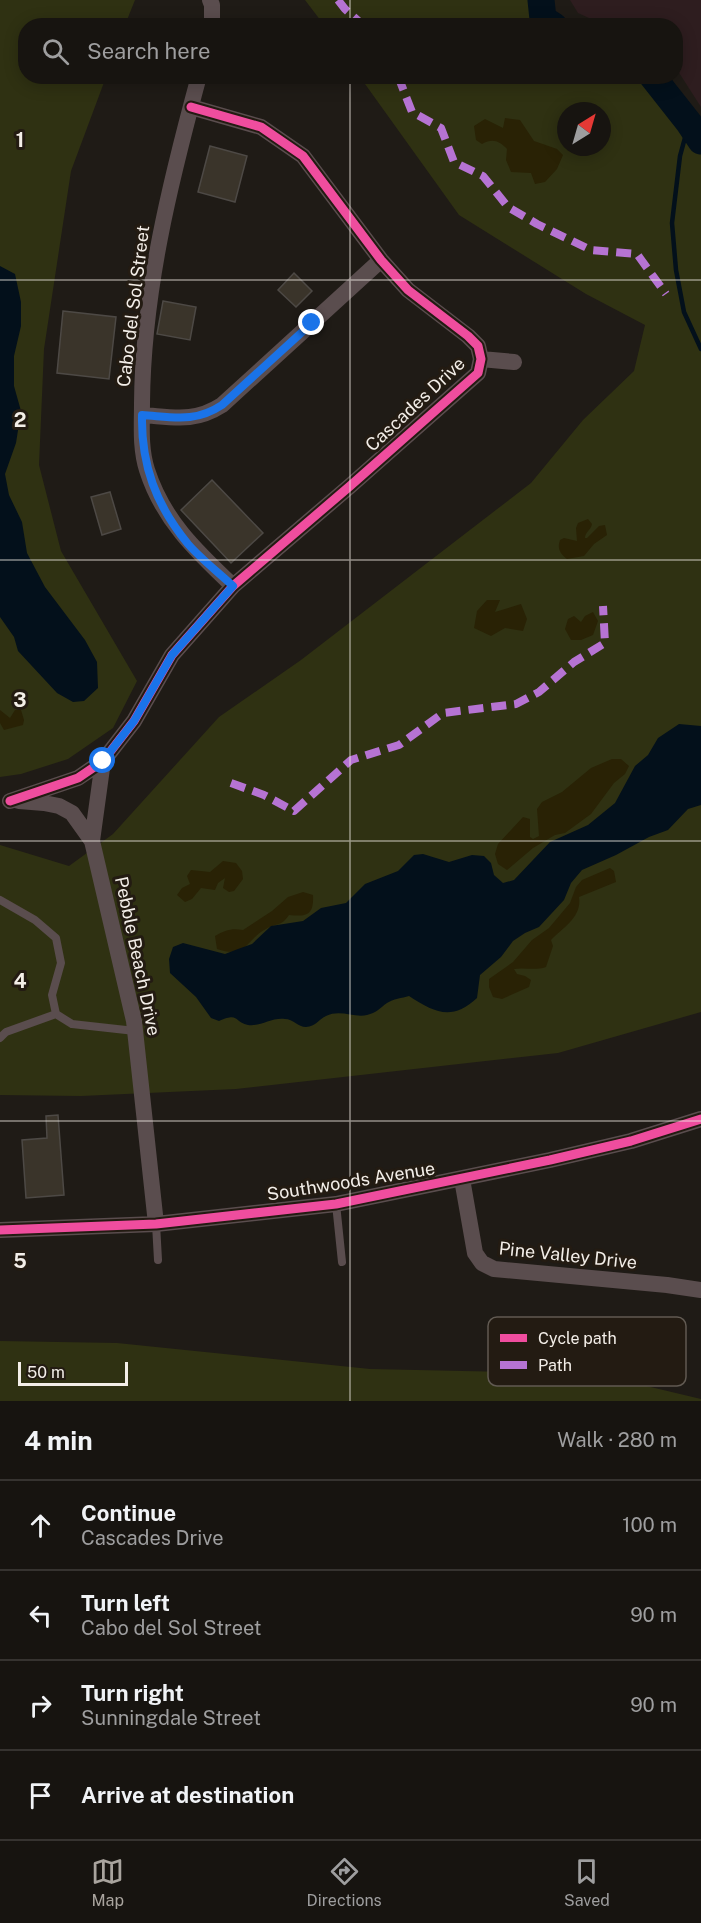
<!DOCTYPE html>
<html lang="en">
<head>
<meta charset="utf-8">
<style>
	:root { --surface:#171410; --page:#201d19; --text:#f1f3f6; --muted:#9e9e9f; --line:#363330; --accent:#a9a49e }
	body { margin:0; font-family:"Public Sans",sans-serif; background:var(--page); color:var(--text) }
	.compass { position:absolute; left:557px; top:102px; width:54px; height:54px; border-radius:50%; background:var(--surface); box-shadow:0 3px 15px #0003; rotate:37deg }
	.scale { position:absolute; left:18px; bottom:15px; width:110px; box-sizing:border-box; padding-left:6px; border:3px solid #f3eee8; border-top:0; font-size:16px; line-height:21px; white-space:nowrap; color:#f3eee8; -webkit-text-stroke:4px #231b12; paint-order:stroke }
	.stop { position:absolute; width:18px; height:18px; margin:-14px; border:4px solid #1a73e8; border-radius:50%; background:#fff }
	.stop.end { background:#1a73e8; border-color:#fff; box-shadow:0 2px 6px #0008 }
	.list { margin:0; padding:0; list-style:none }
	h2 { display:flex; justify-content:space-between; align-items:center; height:78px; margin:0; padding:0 24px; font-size:26px }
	h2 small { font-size:20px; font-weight:400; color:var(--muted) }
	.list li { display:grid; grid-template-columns:39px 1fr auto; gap:18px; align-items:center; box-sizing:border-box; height:90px; padding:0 24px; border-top:2px solid var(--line) }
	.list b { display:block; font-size:22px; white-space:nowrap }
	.list p { margin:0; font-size:20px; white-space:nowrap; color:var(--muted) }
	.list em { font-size:20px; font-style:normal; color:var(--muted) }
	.icon { flex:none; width:33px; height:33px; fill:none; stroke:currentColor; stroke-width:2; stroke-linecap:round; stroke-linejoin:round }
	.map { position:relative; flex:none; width:701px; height:1401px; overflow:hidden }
	.search { position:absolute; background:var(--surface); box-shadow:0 3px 15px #0003; left:18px; right:18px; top:18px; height:66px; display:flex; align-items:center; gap:15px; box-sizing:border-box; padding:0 21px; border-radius:24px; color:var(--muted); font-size:22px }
	.sheet { height:438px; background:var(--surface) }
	nav { display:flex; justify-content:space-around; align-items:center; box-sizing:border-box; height:84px; border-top:2px solid var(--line); background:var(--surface); font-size:16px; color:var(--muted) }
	nav a { display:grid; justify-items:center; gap:3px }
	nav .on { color:var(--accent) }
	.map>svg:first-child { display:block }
	.commercial { fill:#2e1d1f }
	.green { fill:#2f3112; fill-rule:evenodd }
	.sand { fill:#292205 }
	.water { fill:#03101b }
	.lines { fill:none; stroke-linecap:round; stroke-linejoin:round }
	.stream { stroke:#03101b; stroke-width:4.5 }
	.river { stroke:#03101b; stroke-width:27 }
	.building { fill:#3a342a; stroke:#4d4945; stroke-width:1.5 }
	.service { stroke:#5a4d4e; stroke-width:8 }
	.minor { stroke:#5a4d4e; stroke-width:16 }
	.quiet { stroke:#b673d3; stroke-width:8; stroke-dasharray:15 8; stroke-linecap:butt }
	.cycleway-casing { stroke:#231b12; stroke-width:13 }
	.cycleway { stroke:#ef4d9e; stroke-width:9 }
	.route { stroke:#1a73e8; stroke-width:8 }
	.grid { fill:none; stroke:#f3eee8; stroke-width:1.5; stroke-opacity:0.55 }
	.labels { text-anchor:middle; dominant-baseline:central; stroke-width:6; stroke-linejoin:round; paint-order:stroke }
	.street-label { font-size:18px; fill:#f3eee8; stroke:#231b12 }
	.key { fill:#231b12; stroke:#615a52; stroke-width:1.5 }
	.key-label { font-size:16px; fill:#f3eee8 }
	.grid-label { font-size:20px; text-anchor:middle; font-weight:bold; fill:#f3eee8; stroke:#231b12; stroke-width:6; stroke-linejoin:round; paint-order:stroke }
</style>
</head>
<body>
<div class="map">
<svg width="701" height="1401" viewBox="0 0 701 1401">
	<rect width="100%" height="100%" fill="#1f1b16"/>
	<path class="commercial" d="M570 0H701V107L676 68V26L604 25 578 13Z"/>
	<path class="green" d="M0 0H135L125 25 26 26V76L106 77 71 171 44 349 39 465 61 551 137 681 113 728 68 759 21 774 0 777Z
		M305 0H541L543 19 554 25H324Z
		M360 77H652L689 123 701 141V1012L558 1053 236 1089 81 1096 0 1095V845L69 866 113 834 219 717 301 660 531 483 583 420 634 371 645 325 586 294 459 215ZM566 111H602V147H566Z
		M0 1341 117 1343 370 1369 596 1374 701 1399V1401H0Z"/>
	<path class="sand" d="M505 118 520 120 534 141 557 149 563 155 557 169 545 182 535 184 531 173 511 172 506 160 507 149C499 141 493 138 482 144L476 140 474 126 485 119 503 128Z
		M588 519 592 524C591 530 585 532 585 538H587L599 526 605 525 607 535 594 544 584 556 567 559C560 553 557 549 560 540L564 538 577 541 576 528 578 523Z
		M487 600H500L495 612 521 604 527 619 523 631 505 628 491 636 474 628 477 611Z
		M593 612 598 621 593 635 581 640H571L565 629 568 619 574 616 581 622 585 616Z
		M0 710 10 718 15 710H21L24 720 23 725 4 730 0 723Z
		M612 759H621L629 766 625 774 614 783 591 814 565 833 555 835 533 848 507 870 498 864 495 854 498 844 523 817 530 819V837L533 839 539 836 537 809 542 802 562 792 591 768Z
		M223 861 236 863 242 871 243 879 234 891 229 892 223 888 225 878 218 883 215 890 201 888 192 899 185 902 177 895 182 888 190 884 187 876 191 870 210 872Z
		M610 868 614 871 616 882 579 897C582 917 564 927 551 940L553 946 546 967C535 971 525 967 514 969L517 974 525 976 531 980 529 987 502 999 493 997 489 987V979L513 962 532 940 549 928 570 903 576 887 582 880Z
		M303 892 313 895C314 915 307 917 289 915 280 928 277 922 266 929 245 940 248 959 217 949L215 936C225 930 232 928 243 930L272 911 288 897Z"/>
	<path class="water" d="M0 266 15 274 21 302V326L14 356V386L21 411 16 443 5 474 9 495 22 522 27 553 45 587 85 640 97 662 98 688 84 701 73 702 57 693 18 651 14 637 0 617Z
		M679 724 701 726V805L688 809 668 830 649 837 616 855 582 870 571 883 564 900 539 927 525 933 513 941 501 957 480 975 477 998C452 1021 435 1013 409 996 402 998 393 999 387 1003 380 1008 376 1013 367 1015 354 1018 340 1009 326 1016 318 1020 316 1026 306 1027 298 1027 293 1019 285 1019 272 1017 260 1027 248 1025 233 1022 240 1012 219 1021L211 1018 196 997 170 973 169 959 173 947 183 943 225 954 238 949 252 944 271 926 303 921 321 908 346 903 365 884 398 871 414 855 423 854 449 862 472 855 484 856 491 863 494 875 503 883 514 880 550 842 588 825 615 803 635 766 648 755 658 738Z"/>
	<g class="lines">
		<path class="stream" d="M689 123 680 156 672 223 676 270 684 312 701 349"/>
		<path class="river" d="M541 0 543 19 554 26
			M652 76 689 123 701 141"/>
	</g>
	<path class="building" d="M210 146 247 156 235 202 198 192Z
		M294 273 312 291 296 307 278 290Z
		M163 301 196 307 190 340 157 334Z
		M63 311 116 317 109 379 57 373Z
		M212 480 263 533 231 563 181 510Z
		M110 492 121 529 102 535 91 497Z
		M58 1115 64 1195 26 1198 22 1140 47 1138 46 1116Z"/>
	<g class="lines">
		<path class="service" d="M0 900 35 920 56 938 61 963 52 995 56 1014 72 1024 135 1031
			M0 1038 6 1032 56 1014
			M336 1204 342 1262
			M156 1224 158 1260"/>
		<path class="minor" d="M210 0 212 5V26
			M199 76C170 183 143 291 142 403 142 425 140 448 147 470 163 520 196 551 233 586
			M481 359 514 362
			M142 415C173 417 194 423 222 405L381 260
			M10 801 78 778 103 761 134 721 172 655 233 586 350 486 478 373 481 359 478 346 468 336 408 290 381 260 303 156 261 127 191 107
			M19 801 44 803 59 806 72 813 92 841 134 1021 156 1224
			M92 841 103 761
			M462 1179 475 1253 482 1263 494 1269 667 1285 701 1290
			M0 1230 156 1224 336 1204 550 1160 631 1141 701 1119"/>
		<path class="quiet" d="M338 0 345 9 364 26
			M398 76 412 112 441 128 454 162 483 176 508 207 537 224 591 250 637 254 666 294
			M231 783 264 795 294 811 351 760 399 745 443 713 516 704 539 692 574 662 605 643 603 606"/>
		<g class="cycleway-casing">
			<path id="cycleway" d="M10 801 78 778 103 761 134 721 172 655 233 586 350 486 478 373 481 359 478 346 468 336 408 290 381 260 303 156 261 127 191 107
				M0 1230 156 1224 336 1204 550 1160 631 1141 701 1119"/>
		</g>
		<use href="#cycleway" class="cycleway"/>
	</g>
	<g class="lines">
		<path class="route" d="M103 761 134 721 172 655 233 586C218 572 201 559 188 544 156 505 141 465 142 415 173 417 195 423 222 405L312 323"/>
	</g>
	<path class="grid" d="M350 0V26M350 76V1401M0 280H701M0 560H701M0 841H701M0 1121H701"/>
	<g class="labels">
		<g class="street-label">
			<text transform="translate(133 306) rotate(-83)">Cabo del Sol Street</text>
			<text transform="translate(415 404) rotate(-43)">Cascades Drive</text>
			<text transform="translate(138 956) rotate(78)">Pebble Beach Drive</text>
			<text transform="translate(351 1181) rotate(-9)">Southwoods Avenue</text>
			<text transform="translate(568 1255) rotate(6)">Pine Valley Drive</text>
		</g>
	</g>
	<rect x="488" y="1317" width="198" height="69" rx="9" class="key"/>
	<rect x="500" y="1334" width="27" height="8" fill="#ef4d9e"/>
	<rect x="500" y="1361" width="27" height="8" fill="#b673d3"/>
	<g class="key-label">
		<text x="538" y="1344">Cycle path</text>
		<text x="538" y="1371">Path</text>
	</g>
	<g class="grid-label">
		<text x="20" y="147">1</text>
		<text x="20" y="427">2</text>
		<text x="20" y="707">3</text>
		<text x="20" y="988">4</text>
		<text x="20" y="1268">5</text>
	</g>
</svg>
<svg class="compass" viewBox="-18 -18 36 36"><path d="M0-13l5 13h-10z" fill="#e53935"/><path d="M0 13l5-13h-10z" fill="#9e9e9f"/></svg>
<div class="scale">50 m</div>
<div class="stop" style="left:103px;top:761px"></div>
<div class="stop end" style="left:312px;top:323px"></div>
<div class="search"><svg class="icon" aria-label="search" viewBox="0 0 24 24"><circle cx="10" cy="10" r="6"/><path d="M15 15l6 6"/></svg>Search here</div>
</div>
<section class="sheet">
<h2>4 min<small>Walk · 280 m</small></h2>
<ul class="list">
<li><svg class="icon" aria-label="ahead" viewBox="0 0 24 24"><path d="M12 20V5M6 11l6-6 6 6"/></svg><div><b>Continue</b><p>Cascades Drive</p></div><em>100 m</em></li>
<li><svg class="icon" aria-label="left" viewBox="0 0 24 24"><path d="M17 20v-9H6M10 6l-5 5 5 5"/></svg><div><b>Turn left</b><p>Cabo del Sol Street</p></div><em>90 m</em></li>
<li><svg class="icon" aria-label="right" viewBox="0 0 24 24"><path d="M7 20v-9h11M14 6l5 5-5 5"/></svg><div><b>Turn right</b><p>Sunningdale Street</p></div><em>90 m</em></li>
<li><svg class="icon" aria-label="arrive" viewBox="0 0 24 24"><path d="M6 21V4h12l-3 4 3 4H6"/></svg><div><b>Arrive at destination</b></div></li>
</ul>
</section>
<nav>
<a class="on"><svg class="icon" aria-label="map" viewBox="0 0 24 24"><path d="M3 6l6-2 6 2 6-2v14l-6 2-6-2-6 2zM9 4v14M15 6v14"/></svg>Map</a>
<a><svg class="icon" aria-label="directions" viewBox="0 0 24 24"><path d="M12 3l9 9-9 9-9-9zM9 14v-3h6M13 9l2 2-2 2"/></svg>Directions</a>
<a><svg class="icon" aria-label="saved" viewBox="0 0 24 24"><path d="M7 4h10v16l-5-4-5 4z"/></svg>Saved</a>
</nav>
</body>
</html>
